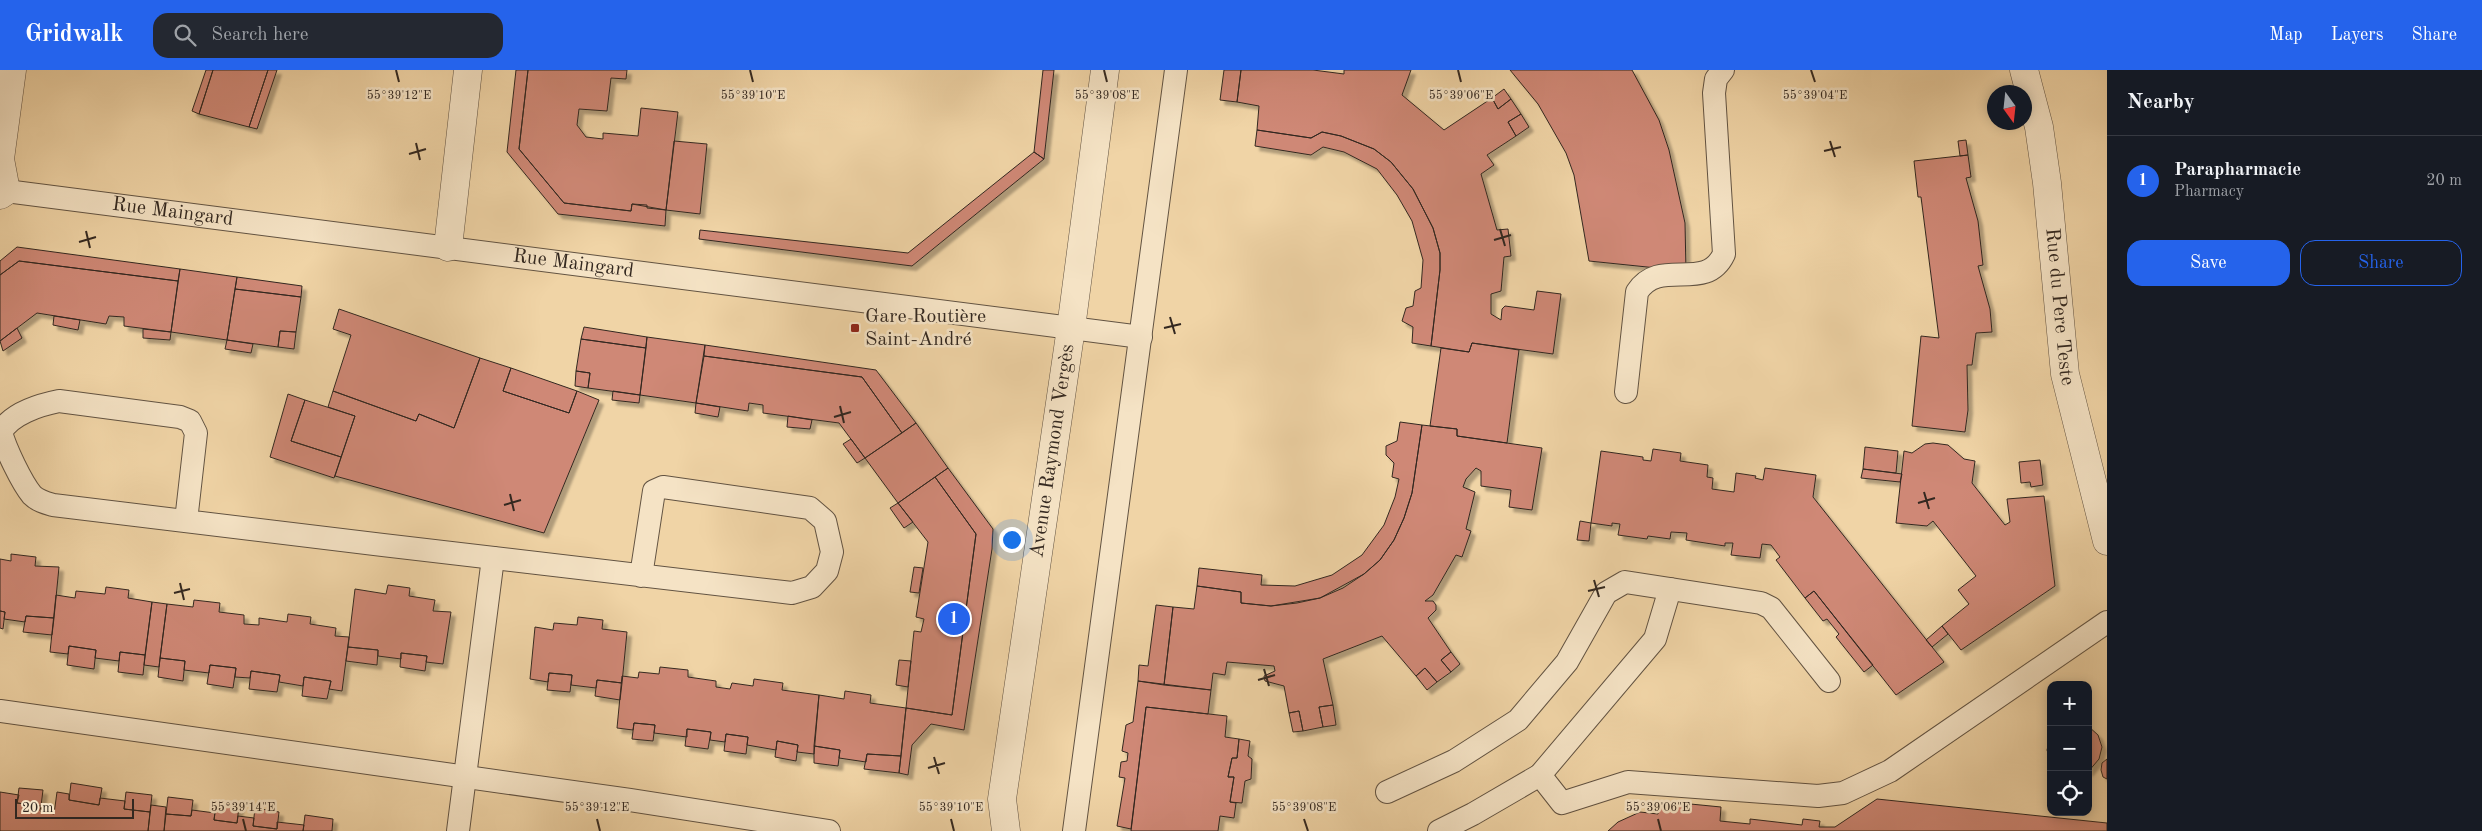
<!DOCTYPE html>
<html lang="en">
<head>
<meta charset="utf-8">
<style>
	:root { --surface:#171b24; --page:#242831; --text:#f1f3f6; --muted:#9ea1a6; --line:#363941; --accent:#2563eb }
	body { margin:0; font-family:"Old Standard TT",serif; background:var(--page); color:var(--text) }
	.controls { position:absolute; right:15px; bottom:15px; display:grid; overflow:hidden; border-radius:10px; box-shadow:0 2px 12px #0003 }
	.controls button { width:45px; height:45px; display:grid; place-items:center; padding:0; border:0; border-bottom:1px solid var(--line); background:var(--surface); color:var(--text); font:25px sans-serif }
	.compass { position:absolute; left:1987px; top:15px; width:45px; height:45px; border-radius:50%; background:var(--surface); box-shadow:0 2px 12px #0003; rotate:165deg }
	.scale { position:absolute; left:15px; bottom:12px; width:119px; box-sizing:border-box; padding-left:5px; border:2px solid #332820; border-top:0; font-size:14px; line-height:18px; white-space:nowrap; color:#332820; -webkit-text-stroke:4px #f5e3c5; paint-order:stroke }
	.you { position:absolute; left:1011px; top:469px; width:18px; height:18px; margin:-12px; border:4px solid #fff; border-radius:50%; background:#1a73e8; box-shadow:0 0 0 8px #1a73e833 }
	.badge { display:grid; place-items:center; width:32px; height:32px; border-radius:50%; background:var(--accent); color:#fff; font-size:16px; font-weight:700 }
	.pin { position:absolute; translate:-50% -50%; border:2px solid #fff; box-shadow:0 1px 5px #0006 }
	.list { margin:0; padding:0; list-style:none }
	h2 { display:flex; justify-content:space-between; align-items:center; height:65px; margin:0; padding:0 20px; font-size:21px }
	h2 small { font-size:16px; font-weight:400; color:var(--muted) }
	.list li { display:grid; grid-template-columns:32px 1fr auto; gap:15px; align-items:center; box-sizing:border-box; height:90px; padding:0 20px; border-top:1px solid var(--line) }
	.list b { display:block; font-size:19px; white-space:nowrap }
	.list p { margin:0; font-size:16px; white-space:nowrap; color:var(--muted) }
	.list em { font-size:16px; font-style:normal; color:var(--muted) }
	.actions { display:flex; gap:10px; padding:15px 20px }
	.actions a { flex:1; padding:11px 0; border:1px solid var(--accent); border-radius:15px; text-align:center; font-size:18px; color:var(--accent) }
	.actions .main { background:var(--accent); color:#fff }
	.icon { flex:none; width:28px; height:28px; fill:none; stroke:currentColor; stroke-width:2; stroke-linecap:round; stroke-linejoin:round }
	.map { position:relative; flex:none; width:2107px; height:761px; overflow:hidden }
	header { display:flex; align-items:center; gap:30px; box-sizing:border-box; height:70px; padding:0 25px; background:var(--accent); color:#fff }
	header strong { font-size:24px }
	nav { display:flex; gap:28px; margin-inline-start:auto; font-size:18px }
	.search { width:350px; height:45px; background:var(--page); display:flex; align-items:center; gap:12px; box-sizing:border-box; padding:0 18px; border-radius:15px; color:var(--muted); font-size:19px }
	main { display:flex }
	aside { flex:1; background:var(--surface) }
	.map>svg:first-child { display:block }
	.building { fill:#cf8876; stroke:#332820; filter:url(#shadow) }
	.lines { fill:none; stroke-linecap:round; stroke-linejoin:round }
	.lane-casing { stroke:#625342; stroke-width:24 }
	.street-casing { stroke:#625342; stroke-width:29 }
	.lane { stroke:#f5e3c5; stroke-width:22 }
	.street { stroke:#f5e3c5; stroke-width:28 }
	.ticks { fill:none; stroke:#332820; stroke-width:2 }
	.poi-dot { fill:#8f2418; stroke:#f5e3c5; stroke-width:2 }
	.labels { text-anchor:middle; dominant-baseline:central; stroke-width:5; stroke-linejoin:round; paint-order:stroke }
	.street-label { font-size:20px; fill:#332820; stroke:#f5e3c5 }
	.poi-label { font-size:20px; fill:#332820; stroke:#f5e3c5; text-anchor:start }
	.ticks-label { font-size:12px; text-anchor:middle; fill:#332820; stroke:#f5e3c5; stroke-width:5; stroke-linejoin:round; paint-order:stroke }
</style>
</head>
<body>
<header>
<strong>Gridwalk</strong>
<div class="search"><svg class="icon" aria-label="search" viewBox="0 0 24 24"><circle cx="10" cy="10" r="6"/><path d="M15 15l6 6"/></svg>Search here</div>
<nav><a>Map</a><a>Layers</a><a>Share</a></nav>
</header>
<main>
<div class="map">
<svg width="2107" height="761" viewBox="0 0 2107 761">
	<defs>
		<filter id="shadow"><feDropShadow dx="4.5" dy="4.5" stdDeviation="1" flood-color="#0004"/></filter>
	</defs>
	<rect width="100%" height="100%" fill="#f0d4a6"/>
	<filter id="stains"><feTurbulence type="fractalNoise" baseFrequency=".004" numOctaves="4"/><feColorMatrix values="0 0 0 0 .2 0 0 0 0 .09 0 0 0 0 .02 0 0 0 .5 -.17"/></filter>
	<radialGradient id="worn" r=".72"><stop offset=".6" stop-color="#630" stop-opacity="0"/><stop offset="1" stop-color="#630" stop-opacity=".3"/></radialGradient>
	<path class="building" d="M206 0H213L199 44 192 41Z
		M213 0H268L249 57 199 44Z
		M268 0H277L257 59 249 57Z
		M516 0H528L519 79 564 133 631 141 632 134 647 135V138L666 140 665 156 558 144 507 82Z
		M528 0H627L626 9 611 8 607 41 579 39 577 55 586 67 603 69V63L638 66 641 38 678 42 666 140 632 134 631 141 564 133 519 79Z
		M1043 0H1054L1044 89 1034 82Z
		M1224 0H1241L1237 32 1220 30Z
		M1241 0H1313L1344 4V0H1411L1402 25 1444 60 1492 28 1498 39 1511 29 1521 44 1508 52 1516 66 1487 85 1494 95 1481 104 1497 160 1508 159 1511 186 1504 187 1501 221 1491 224V244L1501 250 1502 239 1505 236 1534 240 1537 221 1561 224 1553 284 1472 273 1469 282 1431 276 1440 200V183L1433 158 1413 119 1391 92 1374 79 1341 66 1322 62 1311 68 1257 60 1259 36 1237 32Z
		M1510 0H1632L1659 50 1669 80 1685 153 1686 201 1589 191 1574 105 1566 83 1538 34Z
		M1504 19 1511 29 1498 39 1492 28Z
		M1521 44 1529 57 1516 66 1508 52Z
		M1257 60 1311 68 1322 62 1341 66 1374 79 1391 92 1413 119 1433 158 1440 183V200L1431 276 1412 273 1413 257 1402 251 1406 238 1413 236 1415 221 1421 218 1423 190 1412 151 1397 125 1377 99 1344 82 1323 77 1311 85 1255 76Z
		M1966 70 1968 85 1960 86 1958 71Z
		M674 71 707 74 700 144 666 140Z
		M1034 82 1044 89 912 196 699 169 700 160 908 183Z
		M1968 85 1971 107 1966 108 1978 151 1983 195 1978 196 1990 239 1992 262 1976 263 1972 295H1967L1968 340 1965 362 1912 356 1921 266 1939 268 1921 127H1918L1914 91Z
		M17 177 180 199 178 211 19 191 0 205V191Z
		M19 191 178 211 171 262 124 256V247L109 246 106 254 37 243 0 271V205Z
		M180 199 237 207 227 270 171 262Z
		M237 207 302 216 301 227 235 219Z
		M235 219 301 227 296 262 280 261 278 277 227 270Z
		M339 239 480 288 454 358 419 344 416 351 333 321 351 265 333 259Z
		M54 246 80 250 78 260 53 255Z
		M584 257 647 267 646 278 581 269Z
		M17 258 22 268 3 281 0 271Z
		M143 259 171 262 170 270 143 268Z
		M280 261 296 262 294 279 278 277Z
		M647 267 705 275 696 333 640 325Z
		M581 269 646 278 640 325 588 318 590 303 576 301Z
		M227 270 253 274 251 283 225 279Z
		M1472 273 1519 280 1507 373 1457 366V359L1430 356 1441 278 1469 282Z
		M705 275 876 300 916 353 902 363 862 307 704 286Z
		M704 286 862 307 902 363 865 388 839 353 763 343V335L749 333 748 341 696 333Z
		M480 288 511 298 503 321 569 343 577 321 599 330 544 463 335 406 355 346 328 337 333 321 416 351 419 344 454 358Z
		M511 298 577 321 569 343 503 321Z
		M576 301 590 303 588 318 575 316Z
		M613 321 640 325 639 333 612 330Z
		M288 324 305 330 291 371 341 387 334 408 270 387Z
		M305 330 355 346 341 387 291 371Z
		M696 333 720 337 718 347 695 343Z
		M788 346 812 350 810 359 787 357Z
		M1400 352 1422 355 1412 423 1404 448 1394 470 1380 490 1364 504 1320 528 1271 536 1241 533V522L1197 516 1199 498 1262 505 1261 515 1295 516 1332 505 1362 485 1384 455 1395 427 1399 409 1392 407 1394 393 1386 385V376L1397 371Z
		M916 353 948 398 898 433 865 388Z
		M1422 355 1457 359V366L1542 378 1532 440 1509 437 1511 420 1481 416V401L1476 398 1466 409 1463 417 1475 422 1466 459 1471 461 1462 487 1456 485 1433 525 1425 531H1433L1436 535V540L1428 548 1451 582 1441 590 1451 602 1437 612 1425 598 1416 606 1382 566 1323 589 1333 635 1319 637 1323 657 1303 661 1299 641 1289 643 1284 616 1265 611 1264 606 1275 601 1274 596 1227 592 1225 605 1213 603 1211 620 1164 615 1173 537 1194 539 1197 516 1241 522V533L1271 536 1297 533 1320 528 1343 518 1364 504 1380 490 1394 470 1404 448 1412 423Z
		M851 369 865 388 857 393 843 374Z
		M1933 373 1948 375 1964 389 1975 391 1972 413 2005 455 2010 452 2007 429 2044 426 2055 516 1961 580 1942 556 1969 534 1958 520 1976 506 1933 451 1927 456 1896 453 1904 381 1912 383 1925 374Z
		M1865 377 1898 381 1896 403 1863 399Z
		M1653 379 1681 383 1680 391 1708 395 1707 407 1713 408 1712 419 1734 422 1736 403 1756 406 1755 408 1763 410 1765 398 1816 405 1813 427 1944 592 1896 625 1814 521 1805 528 1776 490 1780 487 1771 475 1762 474 1760 488 1731 485 1733 473H1725V476L1686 470 1687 463 1671 462 1670 469 1648 466 1647 469 1618 465 1620 454 1612 453V456L1591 453 1601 381 1643 387V390L1651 391Z
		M2040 390 2043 415 2031 417 2030 412 2021 413 2019 392Z
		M948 398 993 459 992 479 964 660 931 654 912 675 908 705 899 703 906 638 952 645 976 464 935 407Z
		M1863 399 1902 404 1900 412 1861 408Z
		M935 407 976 464 952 645 906 638 914 561 921 562 924 549 916 547 928 472 898 433Z
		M898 433 913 452 904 458 890 438Z
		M1580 451 1591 453 1589 471 1577 470Z
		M11 484 36 487 35 496 59 497 54 548 26 546 25 552 4 549 5 542 0 541V489L11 491Z
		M914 497 923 498 919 523 910 522Z
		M388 515 410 518 409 526 435 530 433 541 451 542 443 594 426 592 427 586 401 583V589L378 586V580L348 577 355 519 386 524Z
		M106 517 129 520 128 528 152 532 145 585 120 582 119 591 95 588 96 580 69 576 68 584 50 582 56 525 75 528 76 521 105 524Z
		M1814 521 1873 595 1864 602 1836 567 1839 564 1827 549 1823 551 1805 528Z
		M194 530 220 533 219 542 244 545V554L259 555V548L287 552 288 544 311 547 310 554 336 558 335 566 349 567 342 621 329 619 331 611 304 607 303 616 279 612 280 605 251 601 250 608 235 607 236 598 210 595 209 603 184 600 185 591 160 588 167 534 193 537Z
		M152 532 167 534 159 597 144 595Z
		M1156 535 1173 537 1164 615 1138 611 1139 595 1148 596Z
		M0 541 5 542 3 559 0 558Z
		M26 546 54 548 52 565 23 562Z
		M578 547 603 550 602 559 627 562 622 613 597 610 596 618 571 615 572 605 549 603 548 612 530 609 535 557 553 560 554 553 577 555Z
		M1942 556 1948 564 1932 577 1926 570Z
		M69 576 96 580 94 599 67 595Z
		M348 577 378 580 377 595 346 591Z
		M120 582 145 585 143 605 118 602Z
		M1451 582 1460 594 1451 602 1441 590Z
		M401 583 427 586 425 601 400 597Z
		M160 588 185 591 183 611 158 607Z
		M899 590 911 591 908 617 896 615Z
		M210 595 236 598 233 618 207 614Z
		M660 597 688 600V607L716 611V617L730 619 732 613 753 616 754 609 783 613 782 620 819 625 814 684 797 682 798 675 777 671 776 680 747 675 748 667 726 664 725 672 710 670 711 662 687 659V667L654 663 655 655 634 653 633 660 617 658 622 606 638 608 639 602 659 604Z
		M1425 598 1437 612 1427 620 1416 606Z
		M251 601 280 605 277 622 249 619Z
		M549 603 572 605 570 622 547 620Z
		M304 607 331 611 327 629 302 626Z
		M597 610 622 613 620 630 595 626Z
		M1138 611 1211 620 1208 644 1146 637 1131 759 1117 756 1125 708 1119 707 1121 692 1127 691 1128 683 1122 681 1126 655 1133 652Z
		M845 621 871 625 870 633 906 638 901 686 867 684 866 692 839 688 840 680 814 676 819 625 844 629Z
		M1333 635 1336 655 1323 657 1319 637Z
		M1146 637 1227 646 1225 667 1239 669 1237 688H1232L1228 707H1234L1230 732 1236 733 1234 748 1220 746 1218 761H1131Z
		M1299 641 1303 661 1293 662 1289 643Z
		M634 653 655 655 653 671 632 669Z
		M2088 656 2098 665 2102 677 2099 689 2088 702Z
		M687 659 711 662 708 679 685 676Z
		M726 664 748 667 746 684 724 681Z
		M2051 665V693L2047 680Z
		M1239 669 1250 671 1248 686 1252 689 1251 709 1245 711 1242 733 1230 732 1234 707H1228L1232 688H1237Z
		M777 671 798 675 796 691 775 687Z
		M814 676 840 680 838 696 814 693Z
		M867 684 901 686 899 703 864 699Z
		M2107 689V709L2103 707 2101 700 2102 693Z
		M71 713 102 718 99 735 69 730Z
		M19 718 43 720 41 736 17 733Z
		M0 722 19 725 17 733 41 736 40 741 54 744 57 722 69 724V730L99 735 100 728 125 731 124 739 150 742 148 761H0Z
		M126 722 152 725 150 742 124 739Z
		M168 727 193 730 191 746 166 744Z
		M1877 729 2107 753V761H1608L1618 752 1640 742 1658 744 1660 731 1721 737 1720 751 1750 754V749L1802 755 1803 749 1820 751 1819 757H1835Z
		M216 733 239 736 237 753 214 750Z
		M151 735 166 737 164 761H148Z
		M255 738 279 742 277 759 253 756Z
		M192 740 215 743 214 750 237 753 238 746 254 748 253 756 277 759V752L304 755 303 761H164L166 744 191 746Z
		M305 745 333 749 332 761H303Z"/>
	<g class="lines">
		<g class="lane-casing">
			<g id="lane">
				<path id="s1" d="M6 121 1141 267"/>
				<path d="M1626 322 1637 222C1660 186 1705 224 1724 184L1714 23 1716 9 1723 0"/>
				<path d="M186 451 196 363 190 351 180 347 59 331C39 335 11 344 1 362 5 378 22 413 32 425 38 431 46 433 53 435 299 465 546 495 792 523L812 517 827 501 832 482 825 451 810 438 663 417 654 421 641 506"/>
				<path d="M0 641 630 730 829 761"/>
				<path d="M1540 705 1562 733 1628 712 1818 726 1843 723 1890 701 2107 552"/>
				<path d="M1387 722 1454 691 1518 650 1567 592 1606 523 1625 512 1761 533 1771 538 1829 611"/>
				<path d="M458 761 493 488"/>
				<path d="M1074 761 1176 0"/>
				<path d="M1439 761 1473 744 1540 705 1655 569 1670 519"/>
			</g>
		</g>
		<g class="street-casing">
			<g id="street">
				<path id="s2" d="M2024 0 2039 57 2047 113 2065 304 2107 471"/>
				<path d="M0 125 6 121 0 89 12 0"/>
				<path d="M448 177 468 0"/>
				<path id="s3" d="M1006 761 1002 729 1071 258 1105 0"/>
			</g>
		</g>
		<use href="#lane" class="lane"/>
		<use href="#street" class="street"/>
	</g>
	<path class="ticks" d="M396 0 399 12M750 0 753 12M1104 0 1107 12M1458 0 1461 12M1811 0 1815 12M1830 71 1835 87M416 73 420 90M1824 81 1841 77M409 84 426 79M1500 159 1505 176M86 161 90 178M1494 170 1511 165M79 172 96 167M1170 247 1175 264M1164 258 1181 254M840 336 844 353M834 347 851 342M1924 422 1929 439M510 424 514 441M1918 433 1935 428M504 435 521 430M1594 510 1599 527M180 513 184 530M1588 521 1605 517M174 523 190 519M1264 599 1269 616M1258 610 1275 605M934 687 939 704M928 698 945 693M243 749 246 761M597 749 600 761M951 749 954 761M1304 749 1308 761M1658 749 1661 761"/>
	<rect class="poi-dot" x="850" y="253" width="10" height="10" rx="2.5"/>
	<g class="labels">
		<g class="street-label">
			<text stroke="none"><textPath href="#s1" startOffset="168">Rue Maingard</textPath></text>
			<text stroke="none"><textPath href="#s1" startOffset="572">Rue Maingard</textPath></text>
			<text stroke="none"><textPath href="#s2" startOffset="240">Rue du Pere Teste</textPath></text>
			<text stroke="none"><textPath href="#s3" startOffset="384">Avenue Raymond Vergès</textPath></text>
		</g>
		<g class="poi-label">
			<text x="865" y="247">Gare Routière<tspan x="865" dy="23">Saint-André</tspan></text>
		</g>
	</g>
	<g class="ticks-label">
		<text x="399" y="29">55°39'12"E</text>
		<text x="753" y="29">55°39'10"E</text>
		<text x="1107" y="29">55°39'08"E</text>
		<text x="1461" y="29">55°39'06"E</text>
		<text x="1815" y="29">55°39'04"E</text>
		<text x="243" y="741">55°39'14"E</text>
		<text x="597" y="741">55°39'12"E</text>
		<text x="951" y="741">55°39'10"E</text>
		<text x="1304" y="741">55°39'08"E</text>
		<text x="1658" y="741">55°39'06"E</text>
	</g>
	<rect width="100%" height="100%" filter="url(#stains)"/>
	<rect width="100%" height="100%" fill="url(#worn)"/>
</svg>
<div class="controls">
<button>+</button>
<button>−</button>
<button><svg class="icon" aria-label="locate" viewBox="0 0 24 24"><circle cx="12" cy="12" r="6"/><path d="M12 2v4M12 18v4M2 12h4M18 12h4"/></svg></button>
</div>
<svg class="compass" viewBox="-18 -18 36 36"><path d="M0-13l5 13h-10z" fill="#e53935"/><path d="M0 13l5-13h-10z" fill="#9ea1a6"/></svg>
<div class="scale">20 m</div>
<div class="you"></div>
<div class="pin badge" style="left:954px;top:549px">1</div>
</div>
<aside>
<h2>Nearby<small></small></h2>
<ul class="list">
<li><span class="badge">1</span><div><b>Parapharmacie</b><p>Pharmacy</p></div><em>20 m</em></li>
</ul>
<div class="actions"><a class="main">Save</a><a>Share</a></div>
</aside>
</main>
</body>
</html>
